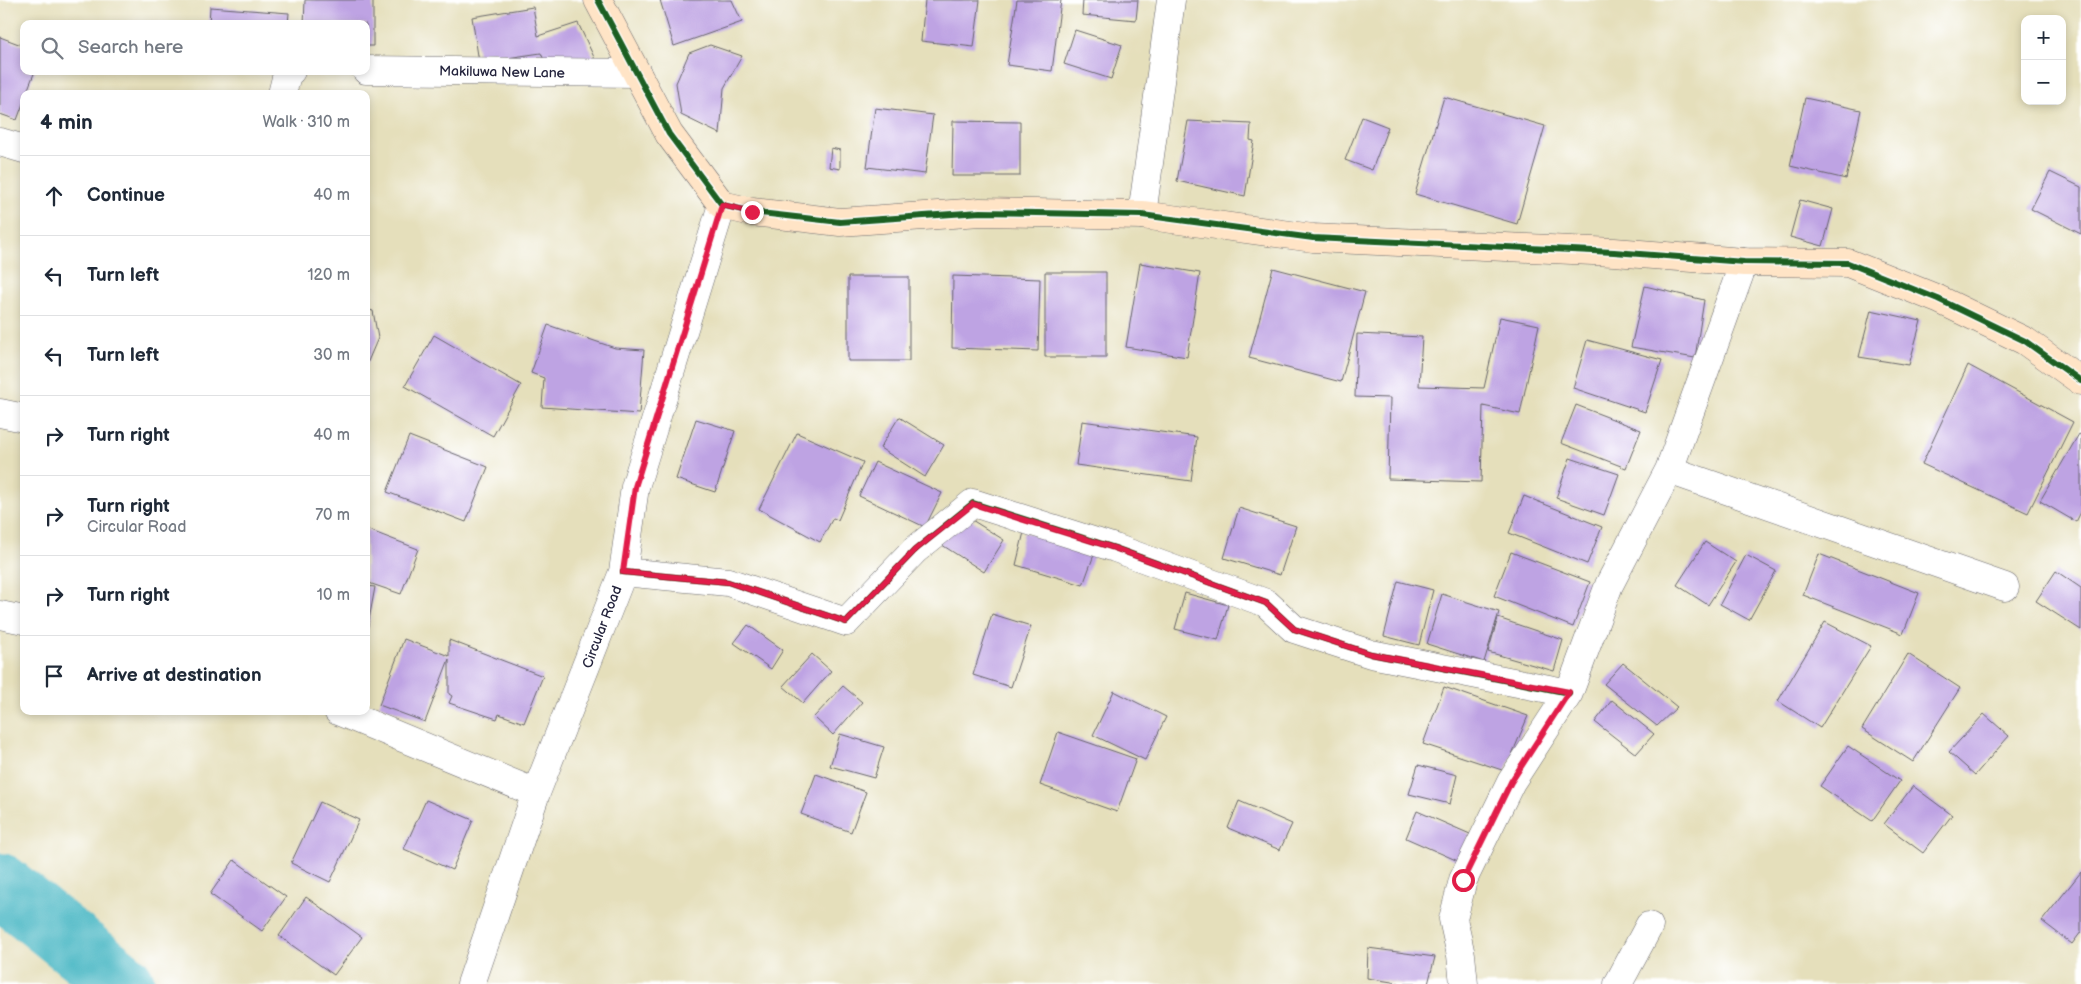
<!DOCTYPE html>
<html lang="en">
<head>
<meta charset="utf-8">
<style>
	:root { --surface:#fff; --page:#f6f6f7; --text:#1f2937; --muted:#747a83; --line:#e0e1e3 }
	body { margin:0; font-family:"Balsamiq Sans",sans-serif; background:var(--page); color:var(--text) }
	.controls { position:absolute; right:15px; top:15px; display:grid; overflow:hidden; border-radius:10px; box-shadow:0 2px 8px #0003 }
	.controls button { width:45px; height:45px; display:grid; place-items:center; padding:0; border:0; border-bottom:1px solid var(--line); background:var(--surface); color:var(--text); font:25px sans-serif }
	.stop { position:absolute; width:15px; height:15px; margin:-11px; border:4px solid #e11d48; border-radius:50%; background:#fff }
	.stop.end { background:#e11d48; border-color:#fff; box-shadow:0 1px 5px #0008 }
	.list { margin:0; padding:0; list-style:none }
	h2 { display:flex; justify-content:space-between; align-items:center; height:65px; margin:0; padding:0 20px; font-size:21px }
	h2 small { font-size:16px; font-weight:400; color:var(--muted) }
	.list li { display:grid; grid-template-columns:32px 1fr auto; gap:15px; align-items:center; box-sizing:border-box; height:80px; padding:0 20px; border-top:1px solid var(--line) }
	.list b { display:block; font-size:19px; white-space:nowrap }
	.list p { margin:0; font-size:16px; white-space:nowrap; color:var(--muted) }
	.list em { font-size:16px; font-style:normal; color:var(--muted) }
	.icon { flex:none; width:28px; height:28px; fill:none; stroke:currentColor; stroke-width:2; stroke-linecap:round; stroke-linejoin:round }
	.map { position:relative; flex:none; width:2081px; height:984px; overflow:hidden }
	.search { position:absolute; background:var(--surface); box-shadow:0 2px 8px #0003; left:20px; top:20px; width:350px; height:55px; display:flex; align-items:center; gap:12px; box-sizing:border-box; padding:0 18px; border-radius:10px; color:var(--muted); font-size:19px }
	.panel { position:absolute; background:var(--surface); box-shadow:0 2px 8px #0003; left:20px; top:90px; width:350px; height:625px; border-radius:10px }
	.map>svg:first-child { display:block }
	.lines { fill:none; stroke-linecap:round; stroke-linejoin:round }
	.river { stroke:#4ab7c4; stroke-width:64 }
	.building { fill:#bea3e3 }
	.street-casing { stroke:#666468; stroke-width:29 }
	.secondary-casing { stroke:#666468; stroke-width:29 }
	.street { stroke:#fff; stroke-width:28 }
	.secondary { stroke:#ffe4c6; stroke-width:28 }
	.cycleway-casing { stroke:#fff; stroke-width:9 }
	.cycleway { stroke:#1b5e20; stroke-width:6 }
	.route { stroke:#e11d48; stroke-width:6 }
	.labels { text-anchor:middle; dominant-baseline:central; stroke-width:4; stroke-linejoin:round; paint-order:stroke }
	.street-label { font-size:14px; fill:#22223b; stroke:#fff }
</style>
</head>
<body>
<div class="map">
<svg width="2081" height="984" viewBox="0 0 2081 984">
	<rect width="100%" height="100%" fill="#fff"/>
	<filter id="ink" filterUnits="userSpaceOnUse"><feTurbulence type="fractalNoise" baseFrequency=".02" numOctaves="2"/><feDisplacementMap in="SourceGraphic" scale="10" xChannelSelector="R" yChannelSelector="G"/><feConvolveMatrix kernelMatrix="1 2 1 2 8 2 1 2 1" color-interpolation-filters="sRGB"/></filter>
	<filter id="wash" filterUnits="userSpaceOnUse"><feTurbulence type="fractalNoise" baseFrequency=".0096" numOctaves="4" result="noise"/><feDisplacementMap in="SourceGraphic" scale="20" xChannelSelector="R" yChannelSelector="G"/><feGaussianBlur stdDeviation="1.12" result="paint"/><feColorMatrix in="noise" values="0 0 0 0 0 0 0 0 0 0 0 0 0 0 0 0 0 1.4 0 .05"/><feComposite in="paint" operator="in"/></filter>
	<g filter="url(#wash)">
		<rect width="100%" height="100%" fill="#e5dfbb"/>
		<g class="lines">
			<path class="river" d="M0 885 123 984"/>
		</g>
		<g id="blocks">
			<path class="building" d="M305 0H373V46H366V24H304Z
				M660 0H732L742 22 674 46Z
				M925 0H980L974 47 921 41Z
				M1017 0H1061L1052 71 1007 65Z
				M1083 0H1138L1136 20 1082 15Z
				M210 7 289 13 288 24H209Z
				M533 7 538 36 578 23 600 70H548L541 53 479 62 472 17Z
				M1075 30 1122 45 1111 79 1064 64Z
				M0 37 24 46V71H35L26 94H24V101L17 120 0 114Z
				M710 45 742 56 724 88 720 134 681 115 676 83 689 53Z
				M1444 97 1545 126 1517 224 1415 194Z
				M1805 98 1861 110 1846 179 1790 166Z
				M875 108 933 115 925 174 867 167Z
				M1362 117 1388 127 1372 170 1345 160Z
				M953 121 1020 122V176H952Z
				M1188 121 1251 124 1250 140 1254 141 1245 196 1177 181Z
				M831 148 840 150V169L829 167Z
				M2050 172 2081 187V234L2031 209Z
				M1800 200 1833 209 1823 246 1790 237Z
				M1140 263 1200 273 1187 357 1126 347Z
				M1273 268 1365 292 1341 382 1249 358Z
				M1045 272H1106V357H1045Z
				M953 276 1040 279 1038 351 952 348Z
				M848 277H909V361H848Z
				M1645 286 1704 300 1695 358 1631 347Z
				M366 309 373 311 378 338 366 366Z
				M1871 310 1921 321 1909 365 1859 357Z
				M1500 317 1539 325 1520 414 1483 406 1481 482 1388 479 1390 398 1355 397 1357 334 1422 337 1419 386 1484 388Z
				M548 325 615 348 644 350 639 414 542 407 544 378 531 373Z
				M434 335 521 385 493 436 405 386Z
				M1587 340 1662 360 1645 412 1573 388Z
				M1968 365 2073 422 2028 513 1922 464Z
				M1576 405 1641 430 1626 468 1561 443Z
				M899 417 944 445 925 477 880 448Z
				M696 419 735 431 715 492 676 479Z
				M1082 421 1197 437 1191 481 1076 465Z
				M797 433 863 462 838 520 833 518 820 542 759 509Z
				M2079 434 2081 435V512L2076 522 2040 501Z
				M409 436 488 467 466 522 387 492Z
				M1570 458 1619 474 1604 515 1556 498Z
				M875 462 942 493 925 527 859 496Z
				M1524 496 1602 527 1587 564 1509 533Z
				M1239 508 1296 526 1280 575 1224 558Z
				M959 512 1004 540 984 572 939 543Z
				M366 529 418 549 401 594 366 582Z
				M1024 532 1095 552 1083 585 1016 565Z
				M1705 542 1736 562 1708 605 1677 585Z
				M1511 552 1590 582 1573 627 1494 596Z
				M1819 554 1919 593 1903 634 1803 595Z
				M1746 555 1776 571 1749 620 1720 604Z
				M2056 571 2081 588V630L2036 601Z
				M1398 581 1433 590 1419 645 1384 636Z
				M366 586 375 587 367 631H366Z
				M1185 593 1228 605 1218 640 1175 629Z
				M1442 594 1499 612 1484 662 1427 644Z
				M992 614 1031 626 1011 687 973 675Z
				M1498 618 1563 640 1554 671 1488 652Z
				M1825 622 1871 646 1820 728 1778 701Z
				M748 625 783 650 771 669 734 643Z
				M404 639 449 656V640L543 676 524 723 499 714 497 719 449 703 452 696 449 694V659L425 722 379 705Z
				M812 654 831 671 803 703 783 686Z
				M1908 654 1960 688 1913 762 1862 729Z
				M1623 663 1677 707 1657 726 1604 684Z
				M843 686 862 702 833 735 814 717Z
				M1444 687 1528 716 1505 771 1423 744Z
				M1114 691 1166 717 1145 760 1093 735Z
				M1612 700 1654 734 1636 754 1595 722Z
				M1984 714 2009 736 1975 775 1949 752Z
				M1058 732 1136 759 1117 812 1040 785Z
				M840 734 884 747 874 778 830 766Z
				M1848 746 1900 781 1872 821 1820 786Z
				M1418 765 1457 775 1450 804 1409 794Z
				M816 774 866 792 851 832 801 814Z
				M1913 786 1952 815 1923 853 1884 824Z
				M426 800 473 820 452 870 404 849Z
				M1239 801 1292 824 1280 850 1228 828Z
				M320 802 359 820 330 882 291 863Z
				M1417 811 1470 834 1458 861 1406 838Z
				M234 860 286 897 262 931 210 894Z
				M2081 872V932L2072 944 2042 921Z
				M306 897 362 937 334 975 279 936Z
				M1368 948 1435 957 1428 984H1404L1367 978Z"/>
		</g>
	</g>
	<g filter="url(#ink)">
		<use href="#blocks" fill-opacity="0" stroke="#666468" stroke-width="1"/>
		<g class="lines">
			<g class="street-casing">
				<path id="street" d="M366 70 637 73
					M282 94 287 74 291 71
					M0 142 24 149
					M1142 215 1171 0
					M0 413 24 418
					M1669 470 2005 587
					M623 572 728 582 846 622 915 550 973 503 1115 548 1266 603 1294 629 1371 654 1569 693
					M0 615 24 620
					M338 711 536 793
					M471 984 536 793 623 572 635 487 722 205
					M1464 984 1461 955 1453 919 1463 880 1511 782 1569 693 1609 585 1669 470 1744 262
					M1618 984 1649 926"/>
			</g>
			<g class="secondary-casing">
				<path id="secondary" d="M598 0 669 134 722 205 752 212 840 222 980 212 1142 215 1313 238 1614 252 1744 262 1848 263 1938 299 2025 341 2081 381"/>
			</g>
			<use href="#street" class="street"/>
			<use href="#secondary" class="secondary"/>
			<g class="cycleway-casing">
				<path id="cycleway" d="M598 0 669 134 722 205 752 212 840 222 980 212 1142 215 1313 238 1614 252 1744 262 1848 263 1938 299 2025 341 2081 381
					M623 572 728 582 846 622 915 550 973 503 1115 548 1266 603 1294 629 1371 654 1569 693"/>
			</g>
			<use href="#cycleway" class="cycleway"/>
		</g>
	</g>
	<g class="lines" filter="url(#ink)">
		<path class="route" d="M752 212 722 205 635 487 623 572 728 582 846 622 915 550 973 504 1114 548 1266 603 1294 629 1371 654 1569 692 1511 782 1463 880"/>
	</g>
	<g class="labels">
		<g class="street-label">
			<text transform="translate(502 72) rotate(1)">Makiluwa New Lane</text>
			<text transform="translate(602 627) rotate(-69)">Circular Road</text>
		</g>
	</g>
</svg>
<div class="controls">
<button>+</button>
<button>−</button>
</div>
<div class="stop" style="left:1463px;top:880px"></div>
<div class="stop end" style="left:752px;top:212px"></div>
<div class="search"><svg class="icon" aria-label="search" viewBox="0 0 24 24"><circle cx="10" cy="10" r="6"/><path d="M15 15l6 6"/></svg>Search here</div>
<section class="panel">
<h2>4 min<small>Walk · 310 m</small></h2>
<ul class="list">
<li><svg class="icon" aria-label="ahead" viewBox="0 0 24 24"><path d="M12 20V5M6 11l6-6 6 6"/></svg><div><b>Continue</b></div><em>40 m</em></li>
<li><svg class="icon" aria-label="left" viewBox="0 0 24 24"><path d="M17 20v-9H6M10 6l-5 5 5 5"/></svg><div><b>Turn left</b></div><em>120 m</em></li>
<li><svg class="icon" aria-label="left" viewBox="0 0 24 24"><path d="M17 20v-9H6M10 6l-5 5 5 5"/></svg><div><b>Turn left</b></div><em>30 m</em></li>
<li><svg class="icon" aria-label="right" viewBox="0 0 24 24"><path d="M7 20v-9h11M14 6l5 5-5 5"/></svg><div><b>Turn right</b></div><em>40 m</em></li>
<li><svg class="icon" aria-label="right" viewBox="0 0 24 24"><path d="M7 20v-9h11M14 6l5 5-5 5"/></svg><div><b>Turn right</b><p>Circular Road</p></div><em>70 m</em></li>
<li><svg class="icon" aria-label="right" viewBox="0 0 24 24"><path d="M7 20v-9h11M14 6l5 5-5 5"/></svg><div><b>Turn right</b></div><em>10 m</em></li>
<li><svg class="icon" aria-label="arrive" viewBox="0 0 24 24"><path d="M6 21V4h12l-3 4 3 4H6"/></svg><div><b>Arrive at destination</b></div></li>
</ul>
</section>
</div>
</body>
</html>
